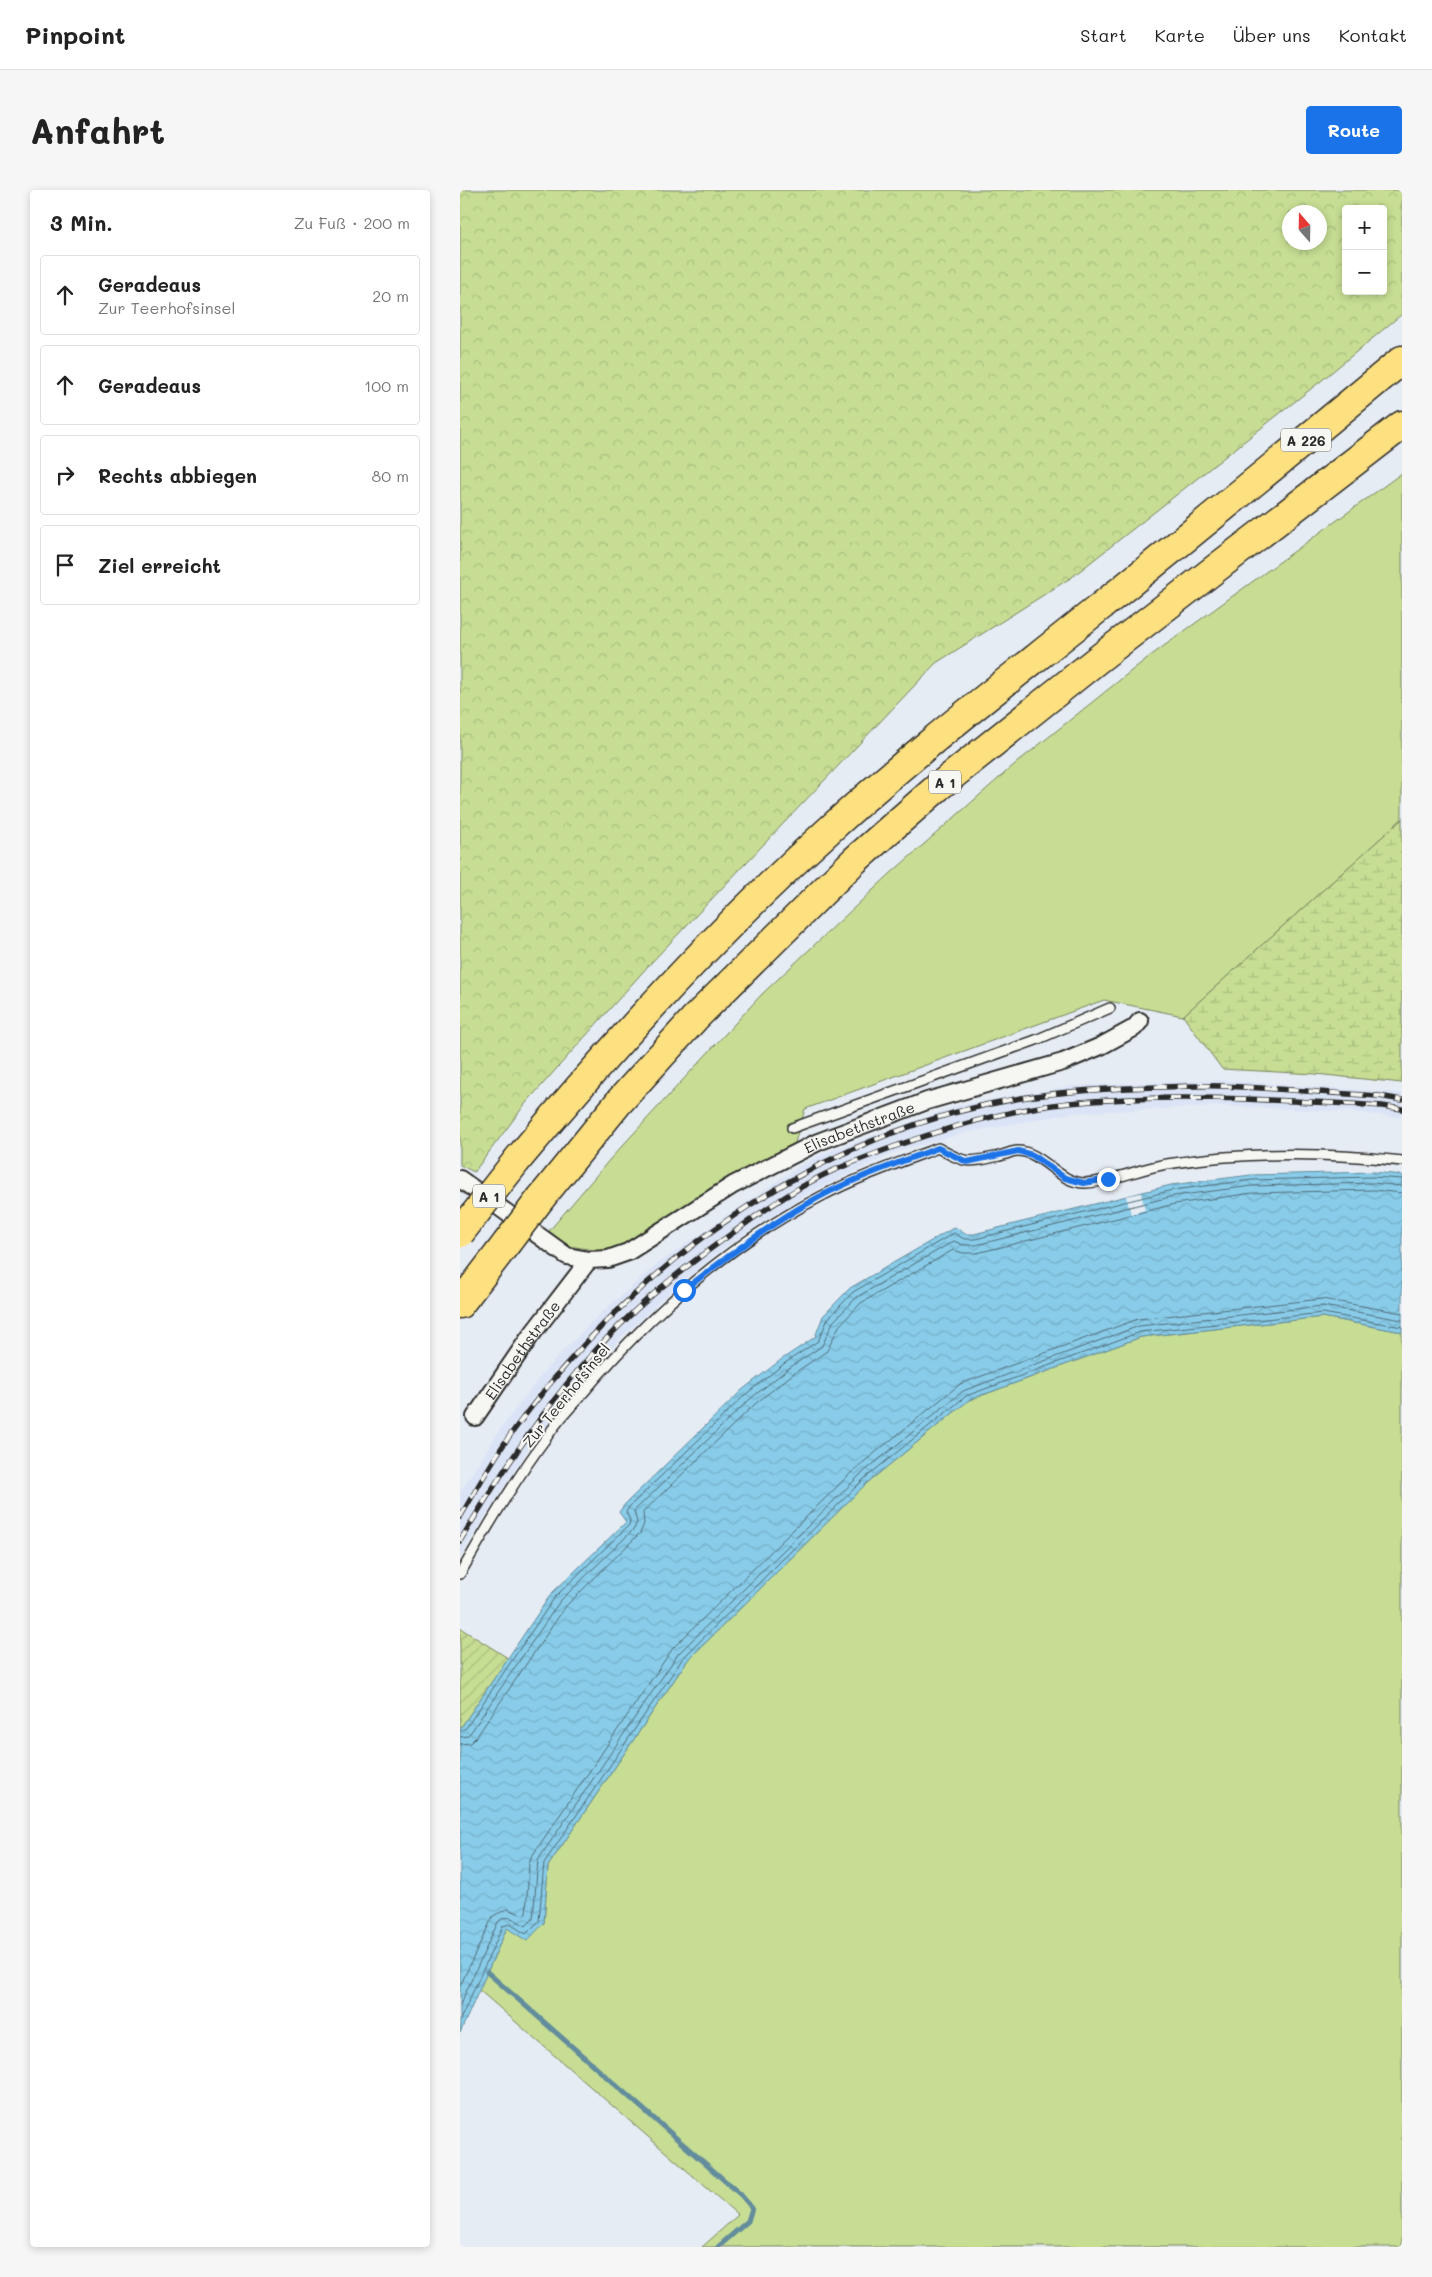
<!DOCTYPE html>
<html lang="de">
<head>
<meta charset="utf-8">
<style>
	:root { --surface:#fff; --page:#f6f6f6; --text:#222; --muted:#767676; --line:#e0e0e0; --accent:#1a73e8 }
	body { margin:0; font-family:Mali,sans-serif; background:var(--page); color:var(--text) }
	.controls { position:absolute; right:15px; top:15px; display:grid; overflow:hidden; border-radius:5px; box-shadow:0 2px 8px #0003 }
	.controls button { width:45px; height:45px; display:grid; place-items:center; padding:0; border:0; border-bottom:1px solid var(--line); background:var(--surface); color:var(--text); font:25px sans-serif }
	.compass { position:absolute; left:822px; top:15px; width:45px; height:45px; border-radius:50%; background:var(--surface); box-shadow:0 2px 8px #0003; rotate:340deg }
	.stop { position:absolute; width:15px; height:15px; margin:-11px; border:4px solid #1a73e8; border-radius:50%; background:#fff }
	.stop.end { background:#1a73e8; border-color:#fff; box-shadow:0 1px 5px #0008 }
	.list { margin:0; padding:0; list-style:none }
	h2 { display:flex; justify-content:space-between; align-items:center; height:65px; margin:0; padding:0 20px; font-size:21px }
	h2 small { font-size:16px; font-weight:400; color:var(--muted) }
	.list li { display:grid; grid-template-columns:32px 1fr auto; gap:15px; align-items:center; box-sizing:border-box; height:80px; margin:0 10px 10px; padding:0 10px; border:1px solid var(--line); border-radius:5px }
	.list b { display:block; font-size:19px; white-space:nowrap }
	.list p { margin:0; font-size:16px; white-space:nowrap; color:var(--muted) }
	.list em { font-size:16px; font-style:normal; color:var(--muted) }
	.icon { flex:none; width:28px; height:28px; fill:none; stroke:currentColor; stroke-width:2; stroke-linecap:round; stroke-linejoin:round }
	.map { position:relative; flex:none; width:942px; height:2057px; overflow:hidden; border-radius:5px }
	header { display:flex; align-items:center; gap:30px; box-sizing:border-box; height:70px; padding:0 25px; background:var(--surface); border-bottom:1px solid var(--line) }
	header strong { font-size:24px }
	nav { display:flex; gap:28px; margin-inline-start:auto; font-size:18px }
	.intro { display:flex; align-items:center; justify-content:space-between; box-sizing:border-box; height:120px; padding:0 30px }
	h1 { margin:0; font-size:35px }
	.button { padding:12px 22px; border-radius:5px; background:var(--accent); color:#fff; font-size:18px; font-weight:700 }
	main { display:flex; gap:30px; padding:0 30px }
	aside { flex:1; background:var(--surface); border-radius:5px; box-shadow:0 2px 8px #0003 }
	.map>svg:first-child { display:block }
	.built { fill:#dbe4f6 }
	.green { fill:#c6dd93; stroke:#78845f }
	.forest { fill:url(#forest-crowns); stroke:#78845f; fill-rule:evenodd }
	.wetland { fill:url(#wetland-marsh); stroke:#78845f }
	.garden { fill:url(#garden-furrows); stroke:#78845f }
	.water { fill:url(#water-waves); stroke:#638c9d }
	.pier { fill:#e6ecf4 }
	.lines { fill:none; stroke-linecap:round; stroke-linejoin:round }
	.shore { stroke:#506b77; stroke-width:1 }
	.stream { stroke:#638c9d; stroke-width:5 }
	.service-casing { stroke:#2b2b2b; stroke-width:12 }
	.minor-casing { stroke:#2b2b2b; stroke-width:20 }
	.motorway-casing { stroke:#2b2b2b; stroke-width:31 }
	.service { stroke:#f6f6f2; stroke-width:9 }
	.minor { stroke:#f6f6f2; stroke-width:16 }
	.motorway { stroke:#fde080; stroke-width:28 }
	.rail-casing { stroke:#2b2b2b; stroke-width:5.5 }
	.rail { stroke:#f6f6f2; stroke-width:4; stroke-dasharray:11; stroke-linecap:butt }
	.motorway-bridge-casing { stroke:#2b2b2b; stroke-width:31; stroke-linecap:butt }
	.motorway-bridge { stroke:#fde080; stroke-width:28 }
	.route { stroke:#1a73e8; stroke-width:6 }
	.labels { text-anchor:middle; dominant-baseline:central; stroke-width:4; stroke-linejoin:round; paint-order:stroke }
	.shield { fill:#f6f6f2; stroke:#686867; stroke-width:1 }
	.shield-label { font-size:14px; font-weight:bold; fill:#2b2b2b }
	.street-label { font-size:15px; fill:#2b2b2b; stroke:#f6f6f2 }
</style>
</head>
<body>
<header>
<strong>Pinpoint</strong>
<nav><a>Start</a><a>Karte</a><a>Über uns</a><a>Kontakt</a></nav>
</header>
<div class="intro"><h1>Anfahrt</h1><a class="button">Route</a></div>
<main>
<aside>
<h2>3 Min.<small>Zu Fuß · 200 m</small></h2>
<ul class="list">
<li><svg class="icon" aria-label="ahead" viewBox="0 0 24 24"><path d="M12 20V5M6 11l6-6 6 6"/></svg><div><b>Geradeaus</b><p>Zur Teerhofsinsel</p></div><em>20 m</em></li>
<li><svg class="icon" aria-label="ahead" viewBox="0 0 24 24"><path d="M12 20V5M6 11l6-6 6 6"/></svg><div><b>Geradeaus</b></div><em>100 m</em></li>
<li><svg class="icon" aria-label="right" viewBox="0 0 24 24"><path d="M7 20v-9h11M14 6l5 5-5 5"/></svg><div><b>Rechts abbiegen</b></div><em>80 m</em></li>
<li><svg class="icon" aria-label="arrive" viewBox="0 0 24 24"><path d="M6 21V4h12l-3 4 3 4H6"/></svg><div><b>Ziel erreicht</b></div></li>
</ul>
</aside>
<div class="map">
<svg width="942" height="2057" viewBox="0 0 942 2057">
	<defs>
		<pattern id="forest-crowns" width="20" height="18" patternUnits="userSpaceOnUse" patternTransform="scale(1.25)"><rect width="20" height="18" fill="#c6dd93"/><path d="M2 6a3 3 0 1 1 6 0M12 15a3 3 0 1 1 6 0" fill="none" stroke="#aabe7f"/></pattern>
		<pattern id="wetland-marsh" width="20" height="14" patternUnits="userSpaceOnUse" patternTransform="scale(1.25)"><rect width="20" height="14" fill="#c6dd93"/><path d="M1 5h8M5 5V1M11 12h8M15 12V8" fill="none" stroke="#aabe7f"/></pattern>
		<pattern id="garden-furrows" width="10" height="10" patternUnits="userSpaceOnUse" patternTransform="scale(1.25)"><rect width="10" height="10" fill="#c6dd93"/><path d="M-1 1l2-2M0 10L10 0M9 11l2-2" fill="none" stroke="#aabe7f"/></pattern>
		<pattern id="water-waves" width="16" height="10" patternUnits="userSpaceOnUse" patternTransform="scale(1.25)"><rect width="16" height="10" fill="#88cce9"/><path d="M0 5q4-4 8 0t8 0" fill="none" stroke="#76afc8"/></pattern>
	</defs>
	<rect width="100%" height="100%" fill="#e6ecf4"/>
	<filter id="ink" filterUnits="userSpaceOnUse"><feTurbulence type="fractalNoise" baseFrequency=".02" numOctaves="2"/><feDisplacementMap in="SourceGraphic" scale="10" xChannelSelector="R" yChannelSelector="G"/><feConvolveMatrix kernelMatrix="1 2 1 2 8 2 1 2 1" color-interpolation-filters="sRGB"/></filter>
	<g filter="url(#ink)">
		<path class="built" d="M760 890 942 903V928L893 922 761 916 613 923 509 942 436 962 349 1003 273 1051 215 1097 160 1149 70 1256 0 1367V1302L40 1239 85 1180 133 1130 196 1075 336 978 364 963 500 915 611 896Z"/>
		<path class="green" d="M942 283V629L723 826 644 810 345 919 334 956 166 1056 141 1061 109 1056 89 1041 151 968 302 804 430 684 555 574 686 469Z
			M863 1127 942 1142V2057H242L278 2025 19 1800 47 1738 84 1733 88 1676 227 1471 407 1293 509 1210 681 1147Z"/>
		<path class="forest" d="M0 0H942V124L861 191 612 387 476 473 189 775 66 913 14 982 0 975ZM886 19H923V101H886ZM829 22H859V52H829Z"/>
		<path class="wetland" d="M942 629V893L855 884 762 879 723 826Z"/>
		<path class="garden" d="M0 1438 48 1468 0 1539Z"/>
		<path class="water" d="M914 982 942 985V1142L863 1127 681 1147 509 1210 407 1293 227 1471 88 1676 84 1733 67 1751 47 1738 0 1843V1539L91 1404 166 1332 159 1322 165 1314 282 1200 322 1169 355 1147 363 1126 390 1098 495 1037 505 1044H514L711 995 791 985Z"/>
		<path class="pier" d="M681 1003 685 1020 671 1024 666 1006Z"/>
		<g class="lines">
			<path class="shore" d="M0 1541 6 1538 95 1407 169 1335 170 1330 166 1322 169 1317 286 1204 325 1173 358 1151 368 1129 393 1102 494 1043 504 1049H515L713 1000 792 990 913 987 942 989
				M0 1547 7 1546 11 1542 100 1411 174 1339 177 1332 174 1321 290 1209 329 1178 362 1156 373 1132 397 1107 494 1051 503 1055H516L714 1006 792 996 913 993 942 996
				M0 1554 10 1553 17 1546 106 1416 180 1343 184 1334 183 1322 295 1214 333 1184 367 1161 379 1136 401 1113 493 1060 503 1063H517L715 1014 793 1003 913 1000 942 1003
				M0 1796 33 1726 47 1719 63 1725 66 1724 69 1674 72 1666 213 1458 395 1279 500 1194 678 1129 862 1109 942 1123
				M0 1815 38 1732C48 1722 56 1731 66 1736L73 1729 78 1670 218 1464 400 1285 503 1201 679 1136 863 1116 942 1130
				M0 1830 43 1736 50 1734 66 1744 79 1731 84 1673 223 1468 404 1289 506 1206 680 1142 863 1123 942 1137"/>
			<path class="stream" d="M27 1782 281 2005 292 2018 288 2031 258 2057"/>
			<g class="service-casing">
				<path id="service" d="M332 938 576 850 650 818
					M0 1384C28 1336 56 1288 89 1244 99 1229 112 1216 123 1203 189 1125 269 1054 360 1007 398 987 438 973 478 958 506 974 508 973 539 966 545 965 552 961 557 961 583 961 598 993 625 993 653 992 680 978 707 974 783 962 865 962 942 971"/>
			</g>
			<g class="minor-casing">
				<g id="minor">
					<path id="s1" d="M0 989 107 1066 129 1070 148 1069 168 1062 273 995 358 952 467 911 603 872 641 856 674 838 680 831"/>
					<path id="s2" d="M15 1227 69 1148 129 1070"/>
				</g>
			</g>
			<g class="motorway-casing">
				<path id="motorway" d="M58 969C155 853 255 743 367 642 454 562 548 491 640 417 742 336 842 253 942 170
					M81 1008 159 912 235 828 395 670 478 597 637 470 942 235
					M0 1114 46 1054"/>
			</g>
			<use href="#service" class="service"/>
			<use href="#minor" class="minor"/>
			<use href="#motorway" class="motorway"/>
			<g class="rail-casing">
				<path id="rail" d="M0 1327C17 1299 32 1270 51 1244 173 1075 353 943 561 908 607 901 654 898 701 897 721 897 741 895 761 896 814 898 866 903 919 906L942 910
					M0 1351C45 1276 97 1197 160 1135 195 1100 234 1070 274 1042 305 1019 337 997 372 981 403 968 434 956 465 946 511 931 560 918 609 913 713 903 818 910 922 916L942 919"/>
			</g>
			<use href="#rail" class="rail"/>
			<g class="motorway-bridge-casing">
				<path id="motorway-bridge" d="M0 1043 58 969
					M46 1054 81 1008"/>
			</g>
			<use href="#motorway-bridge" class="motorway-bridge"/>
		</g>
	</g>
	<g class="lines" filter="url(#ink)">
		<path class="route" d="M224 1100C267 1067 311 1033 359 1007 397 987 438 973 478 958L507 972 558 961 572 965 605 988 624 993 648 989"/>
	</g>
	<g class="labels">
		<g class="shield">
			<rect x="821" y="238.5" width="50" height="23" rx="4"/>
			<rect x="469" y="580.5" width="32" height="23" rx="4"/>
			<rect x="13" y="994.5" width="32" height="23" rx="4"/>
		</g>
		<g class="shield-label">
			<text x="846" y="250">A 226</text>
			<text x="485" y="592">A 1</text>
			<text x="29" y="1006">A 1</text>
		</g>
		<g class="street-label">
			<text stroke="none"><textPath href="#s1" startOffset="458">Elisabethstraße</textPath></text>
			<text stroke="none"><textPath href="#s2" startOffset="82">Elisabethstraße</textPath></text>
			<text transform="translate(106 1205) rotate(-51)">Zur Teerhofsinsel</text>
		</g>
	</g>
</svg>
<div class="controls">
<button>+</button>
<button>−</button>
</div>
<svg class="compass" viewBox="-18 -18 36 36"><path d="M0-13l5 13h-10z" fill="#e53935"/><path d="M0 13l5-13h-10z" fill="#767676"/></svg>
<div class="stop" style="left:224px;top:1100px"></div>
<div class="stop end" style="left:648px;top:989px"></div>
</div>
</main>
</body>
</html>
